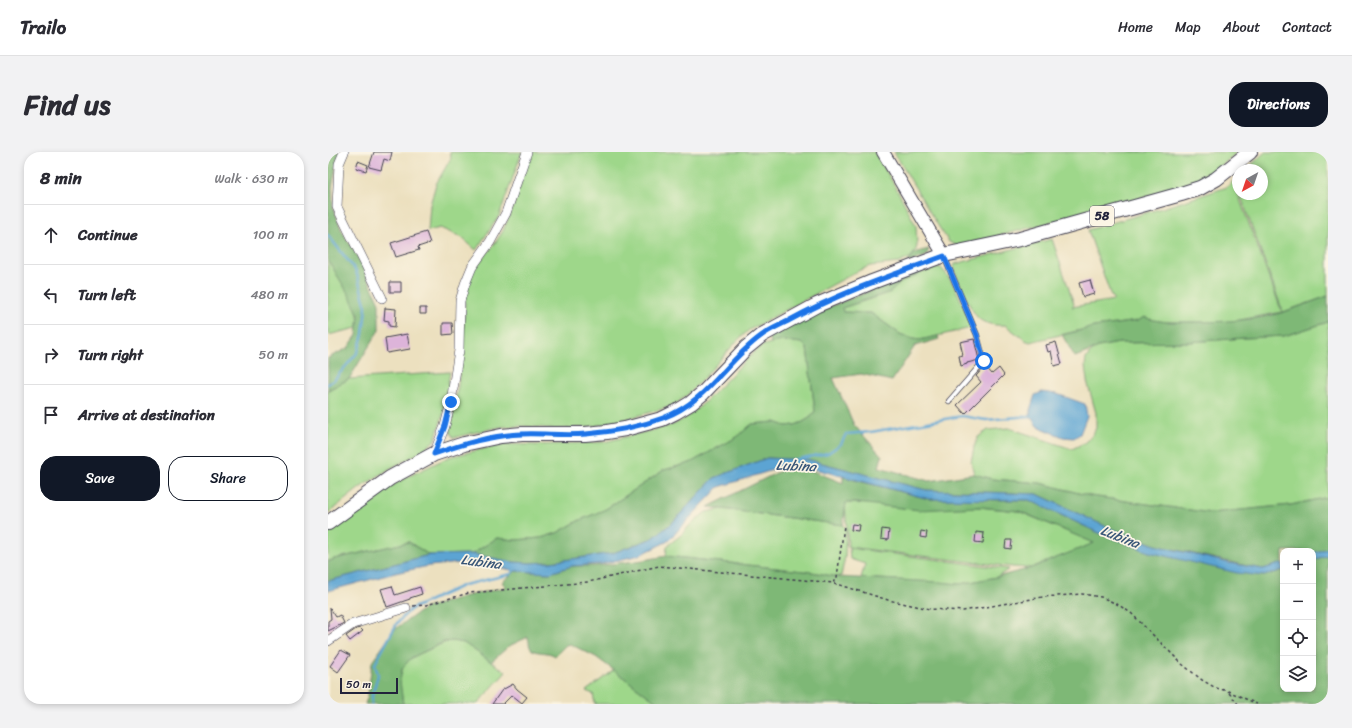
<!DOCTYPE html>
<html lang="en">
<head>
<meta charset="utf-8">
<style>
	:root { --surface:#fff; --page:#f2f2f3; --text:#2b2b33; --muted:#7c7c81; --line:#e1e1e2; --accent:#111827 }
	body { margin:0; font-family:Sriracha,sans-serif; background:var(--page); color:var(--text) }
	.controls { position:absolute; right:12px; bottom:12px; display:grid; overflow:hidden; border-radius:8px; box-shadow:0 2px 6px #0003 }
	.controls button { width:36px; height:36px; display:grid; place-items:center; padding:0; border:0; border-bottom:1px solid var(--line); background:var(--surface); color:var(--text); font:20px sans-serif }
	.compass { position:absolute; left:904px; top:12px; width:36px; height:36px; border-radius:50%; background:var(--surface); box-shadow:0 2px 6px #0003; rotate:220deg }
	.scale { position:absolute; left:12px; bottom:10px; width:58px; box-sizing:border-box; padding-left:4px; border:2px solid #22223b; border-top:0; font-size:11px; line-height:14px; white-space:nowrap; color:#22223b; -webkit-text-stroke:3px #fcf5e5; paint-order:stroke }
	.stop { position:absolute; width:12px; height:12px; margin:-9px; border:3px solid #1a73e8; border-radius:50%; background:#fff }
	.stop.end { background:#1a73e8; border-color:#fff; box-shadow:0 1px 4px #0008 }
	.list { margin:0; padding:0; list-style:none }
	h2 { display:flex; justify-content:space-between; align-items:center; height:52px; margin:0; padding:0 16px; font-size:17px }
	h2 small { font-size:13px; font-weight:400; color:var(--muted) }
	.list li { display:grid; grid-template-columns:26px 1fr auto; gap:12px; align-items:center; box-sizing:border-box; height:60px; padding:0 16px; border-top:1px solid var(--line) }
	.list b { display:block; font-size:15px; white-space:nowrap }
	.list em { font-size:13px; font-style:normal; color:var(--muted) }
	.actions { display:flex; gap:8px; padding:12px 16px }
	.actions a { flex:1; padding:9px 0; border:1px solid var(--accent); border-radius:16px; text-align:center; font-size:14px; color:var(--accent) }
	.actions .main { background:var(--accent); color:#fff }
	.icon { flex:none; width:22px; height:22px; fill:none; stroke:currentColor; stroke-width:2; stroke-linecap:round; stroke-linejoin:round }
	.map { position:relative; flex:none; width:1000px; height:552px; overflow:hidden; border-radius:16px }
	header { display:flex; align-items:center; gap:24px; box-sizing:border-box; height:56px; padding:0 20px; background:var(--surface); border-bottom:1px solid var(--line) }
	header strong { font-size:19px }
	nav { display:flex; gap:22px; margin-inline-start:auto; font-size:14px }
	.intro { display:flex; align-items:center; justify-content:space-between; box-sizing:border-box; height:96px; padding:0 24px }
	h1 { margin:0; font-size:28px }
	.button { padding:10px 18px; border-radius:16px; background:var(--accent); color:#fff; font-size:14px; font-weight:700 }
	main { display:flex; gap:24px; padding:0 24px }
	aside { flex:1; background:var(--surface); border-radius:16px; box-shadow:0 2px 6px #0003 }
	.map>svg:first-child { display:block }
	.green { fill:#9ed78a; stroke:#607c62 }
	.forest { fill:#7eb876; stroke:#506d58 }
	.water { fill:#5ca4d3; stroke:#3f6387 }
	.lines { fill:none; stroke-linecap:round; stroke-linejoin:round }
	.stream { stroke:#5ca4d3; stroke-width:2.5 }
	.building { fill:#ddb4da }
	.lane-casing { stroke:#403e4f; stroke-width:6 }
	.street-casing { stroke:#403e4f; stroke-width:10 }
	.secondary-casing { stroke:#403e4f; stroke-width:14 }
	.primary-casing { stroke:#403e4f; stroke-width:16 }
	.path { stroke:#403e4f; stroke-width:1.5; stroke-dasharray:3 3; stroke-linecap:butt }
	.lane { stroke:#fff; stroke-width:4.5 }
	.street { stroke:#fff; stroke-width:9 }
	.secondary { stroke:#fff; stroke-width:12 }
	.primary { stroke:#fff; stroke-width:14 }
	.route { stroke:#1a73e8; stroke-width:5 }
	.labels { text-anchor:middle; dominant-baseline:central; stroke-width:3.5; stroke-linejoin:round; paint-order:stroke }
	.shield { fill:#fcf5e5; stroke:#63616e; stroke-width:1 }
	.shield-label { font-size:12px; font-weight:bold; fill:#22223b }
	.water-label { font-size:14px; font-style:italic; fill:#395678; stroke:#fcf5e5 }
</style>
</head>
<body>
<header>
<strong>Trailo</strong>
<nav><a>Home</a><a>Map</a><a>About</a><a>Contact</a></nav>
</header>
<div class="intro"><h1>Find us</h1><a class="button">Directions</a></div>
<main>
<aside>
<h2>8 min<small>Walk · 630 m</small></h2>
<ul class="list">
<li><svg class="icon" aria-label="ahead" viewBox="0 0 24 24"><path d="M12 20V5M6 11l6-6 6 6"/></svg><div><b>Continue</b></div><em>100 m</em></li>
<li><svg class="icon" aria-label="left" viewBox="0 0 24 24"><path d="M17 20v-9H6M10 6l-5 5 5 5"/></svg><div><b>Turn left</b></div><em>480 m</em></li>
<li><svg class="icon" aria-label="right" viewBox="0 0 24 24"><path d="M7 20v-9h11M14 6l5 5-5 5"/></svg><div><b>Turn right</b></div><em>50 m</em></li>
<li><svg class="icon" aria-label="arrive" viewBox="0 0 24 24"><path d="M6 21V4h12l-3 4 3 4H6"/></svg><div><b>Arrive at destination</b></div></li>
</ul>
<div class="actions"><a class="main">Save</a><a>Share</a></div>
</aside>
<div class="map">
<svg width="1000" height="552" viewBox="0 0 1000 552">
	<rect width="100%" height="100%" fill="#fcf5e5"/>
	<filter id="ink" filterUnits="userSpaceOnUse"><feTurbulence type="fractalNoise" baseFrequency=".025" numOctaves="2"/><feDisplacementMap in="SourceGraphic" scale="8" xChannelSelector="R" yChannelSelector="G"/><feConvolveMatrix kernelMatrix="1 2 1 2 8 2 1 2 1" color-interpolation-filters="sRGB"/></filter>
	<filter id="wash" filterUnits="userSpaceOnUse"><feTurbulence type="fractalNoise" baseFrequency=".012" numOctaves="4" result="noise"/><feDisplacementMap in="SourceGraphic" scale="16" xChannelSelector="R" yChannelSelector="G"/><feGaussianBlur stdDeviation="0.9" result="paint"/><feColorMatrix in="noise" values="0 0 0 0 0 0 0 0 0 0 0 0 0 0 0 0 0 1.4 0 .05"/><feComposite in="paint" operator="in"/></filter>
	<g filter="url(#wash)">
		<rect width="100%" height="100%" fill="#ece0bf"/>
		<path class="green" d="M122 0H194L171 64 148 98 133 85 112 76 100 79 102 53 108 32 123 6Z
			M203 0H547L571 41 588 74 589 94 587 100 582 106 577 108 571 111 542 114 532 118 421 178 410 188 374 228 358 244 345 254 287 270 260 275 228 277 197 274 173 275 152 279 129 285H125L122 280V276L130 234 135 186 137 148 144 119 165 94 175 79 187 49 196 18Z
			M566 0H910L885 20 861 32 784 55 630 94 621 90 609 72Z
			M937 0H1000V144L955 160 912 42H934V18H918Z
			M905 29 954 160 901 170H839L823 168 816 165 810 169 766 175 702 190 697 188 677 173C669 174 656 172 650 166 640 154 634 135 627 120L626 115 627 112 724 87 746 152 744 155 786 148 783 144 760 78 841 54 899 35Z
			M0 108C10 123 37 158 29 176L0 183Z
			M612 115C628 131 636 155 643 176L592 188 585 187 572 182 543 161 515 160 514 156 563 140 570 132 592 121Z
			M1000 170V345L963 353 883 361 762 344 712 331 664 327 646 322 643 310 646 295 650 285 660 278 681 276 744 297 756 291 764 284 768 276V261L759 229 757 214 758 207 762 201 770 195 791 191 861 190 916 186 956 184Z
			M456 189 474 191 479 196 487 259 483 265 475 270 467 273 458 274 447 270 424 272 409 285 362 311 336 318 278 357 250 369 229 381 213 386 187 388 169 386 144 402 101 403 81 390 6 407 0 410V381L52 341 75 327 121 305 176 292 209 293 276 290 334 276 347 272 359 265 375 252 424 202 433 194 446 190Z
			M122 220 120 231 121 238 120 247 107 288 93 300 61 317 33 335 0 361V238L21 227Z
			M517 351 651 355 690 359 767 391 703 416 685 415 520 395Z
			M394 357 515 373 518 376 517 405 513 424 509 425 484 420 338 404 339 394 353 383 363 372 378 360Z
			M521 396 681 417 669 425 632 432 533 426 537 412 522 407Z
			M125 489 136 491 178 520 149 552H75C72 537 68 515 84 506 88 503 94 501 98 499 107 495 115 490 125 489Z
			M286 518 331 552H267L265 542 258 539Z"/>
		<path class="forest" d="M0 0H12L9 9 4 36 5 54 13 77 33 110 51 151V178L21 227 0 238V206L20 196 29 183 31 163 21 143 0 108Z
			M601 97 598 104 580 111C585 99 590 100 601 97Z
			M591 118 592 121 570 132 563 140 514 156 515 160 543 161 572 182 585 187 592 188 610 184 611 187 587 194 564 229 533 222 505 226 526 273 554 304 551 315 601 329 646 322 664 327 712 331 762 344 883 361 963 353 1000 345V396L985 401V399H955V411L935 417 924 415 827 393 779 375 709 342 598 338 482 308 439 306 386 326 344 371 325 386 285 401 223 410 202 411 185 410 144 402 169 386 187 388 213 386 229 381 250 369 278 357 336 318 362 311 409 285 424 272 447 270 458 274 467 273 475 270 483 265 487 259 479 196 474 191 456 189 443 191 441 185 493 158 565 130Z
			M1000 144V170L956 184 916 186 861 190 791 191 770 195 765 198 747 205 734 183 766 175 810 169 816 165C831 171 845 170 861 170 893 170 925 169 956 160 971 155 985 149 1000 144Z
			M477 316 515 331V325L601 347 701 348 769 380 821 400 936 424 955 418V537H985V408L1000 403V552H331L268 505 242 492 238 493 227 504C220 498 205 503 202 495 201 493 201 488 200 485L181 494 163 510 136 491 125 489 116 490 83 506 77 513 74 517 72 529 75 552H37L40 543 44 510 67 477 97 456 138 444 178 435 174 430 188 419 222 421 244 414H268L316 408 338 404 484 420 509 425 612 430 632 432 669 425 703 416 766 391 691 359 651 355 591 358 529 351H518L515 373 380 355 454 318Z
			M81 390 101 403 0 429V410L6 407Z"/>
		<path class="water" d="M714 240 729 242 757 252 759 264 752 282 746 286 735 285 709 274 702 264V258L707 243Z
			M439 306 482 308 598 338 709 342 779 375 827 393 901 411 935 417 955 411V418L936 424 909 421 821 400 769 380 701 348 601 347 483 316 454 315 391 335 340 389 312 403 273 412 244 414 222 421 188 419 143 410 101 414 67 421 0 439V429L101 403 144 402 185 410 202 411 223 410 285 401 325 386 344 371 386 326Z
			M1000 396V403L985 408V401Z"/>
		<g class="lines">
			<path class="stream" d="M0 83 28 119 38 155 35 182 30 200 6 228 0 232
				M465 308 500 301 513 292 518 282 543 280 634 264 658 268 702 264
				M44 552V543L50 523 47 512 69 471 83 457 136 433 183 422 187 417"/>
		</g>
		<g id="blocks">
			<path class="building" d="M46 0H64L62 9 56 7 53 18 41 15Z
				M30 9 40 13 38 19 28 16Z
				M98 80 102 91 90 95 91 98 68 105 63 91Z
				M762 128 766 142 755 145 751 131Z
				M62 130H73V140H62Z
				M57 156 68 157 67 175 61 174V169L56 168Z
				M92 156H98V162H92Z
				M115 171H124L125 182 115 183Z
				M79 182 82 197 59 201 57 186Z
				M646 187 651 208 639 211V212L633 214 631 204 635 203 632 190Z
				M728 190 734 212 726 214 723 199 720 200 718 193Z
				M657 214 664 222 671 216 676 223 637 262 629 253 653 230 648 224Z
				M524 372 531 373 530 379 523 378Z
				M554 377 561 378 560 388 553 387Z
				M593 379 599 380 598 386 592 385Z
				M648 380 656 381 655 391 647 390Z
				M678 388H684L683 397 677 396Z
				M64 434 67 443 92 435 94 442 82 446V447L59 455 53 437Z
				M2 456 8 465 12 463 16 471 0 479V469L3 467Z
				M32 476 35 479 22 489 18 484 28 477Z
				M13 498 22 503 10 520 2 514Z
				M185 532 189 537 199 545 194 551 184 543 175 552H164L174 538Z"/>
		</g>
	</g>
	<g filter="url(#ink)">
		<use href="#blocks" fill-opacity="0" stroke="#403e4f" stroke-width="1"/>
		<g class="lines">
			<g class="lane-casing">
				<path id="lane" d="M616 104 649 183 656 209 621 249"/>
			</g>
			<g class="street-casing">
				<path id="street" d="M16 0 11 12 9 55 54 146
					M106 302 117 274 123 250 131 198 132 149 137 132 144 115 162 90 178 61 199 0
					M0 489 25 472 78 456"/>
			</g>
			<g class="secondary-casing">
				<path id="secondary" d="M555 0 616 103"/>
			</g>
			<g class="primary-casing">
				<path id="primary" d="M0 371 62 326 106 302 136 292 173 284 194 282H257L279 280 297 277 334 267 348 260 363 251 375 241 418 196 434 183 489 153 544 130 616 103 692 87 853 42 872 36 888 27 922 0"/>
			</g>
			<path class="path" d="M506 431 509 425 516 374
				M85 454 98 453 141 441 260 430 331 414 506 431 560 448 602 457 635 459 715 445 754 442 773 445 789 452 803 461 854 512 874 528 888 536 900 539 929 552
				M901 541 910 552"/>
			<use href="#lane" class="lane"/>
			<use href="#street" class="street"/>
			<use href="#secondary" class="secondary"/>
			<use href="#primary" class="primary"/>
		</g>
	</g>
	<g class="lines" filter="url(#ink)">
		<path class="route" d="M123 250 117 274 106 302C135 292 164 283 194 282 215 281 237 284 258 282 283 280 311 275 335 266 380 249 397 210 433 184 442 177 453 173 462 168 511 141 564 123 616 104L649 183 656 209"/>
	</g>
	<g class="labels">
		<rect class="shield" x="762" y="54" width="24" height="20" rx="3"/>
		<g class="shield-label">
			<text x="774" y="64">58</text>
		</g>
		<g class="water-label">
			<text transform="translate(468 314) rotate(2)">Lubina</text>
			<text transform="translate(792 385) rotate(21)">Lubina</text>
			<text transform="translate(153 410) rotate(7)">Lubina</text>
		</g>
	</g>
</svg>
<div class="controls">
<button>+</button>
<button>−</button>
<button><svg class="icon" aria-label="locate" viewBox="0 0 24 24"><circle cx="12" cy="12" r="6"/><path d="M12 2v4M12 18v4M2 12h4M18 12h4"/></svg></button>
<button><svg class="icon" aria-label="layers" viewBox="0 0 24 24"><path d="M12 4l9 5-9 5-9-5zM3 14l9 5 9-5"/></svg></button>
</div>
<svg class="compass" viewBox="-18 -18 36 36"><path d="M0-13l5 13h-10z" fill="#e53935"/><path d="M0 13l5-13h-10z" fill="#7c7c81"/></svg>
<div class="scale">50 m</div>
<div class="stop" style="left:656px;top:209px"></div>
<div class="stop end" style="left:123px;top:250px"></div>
</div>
</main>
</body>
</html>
